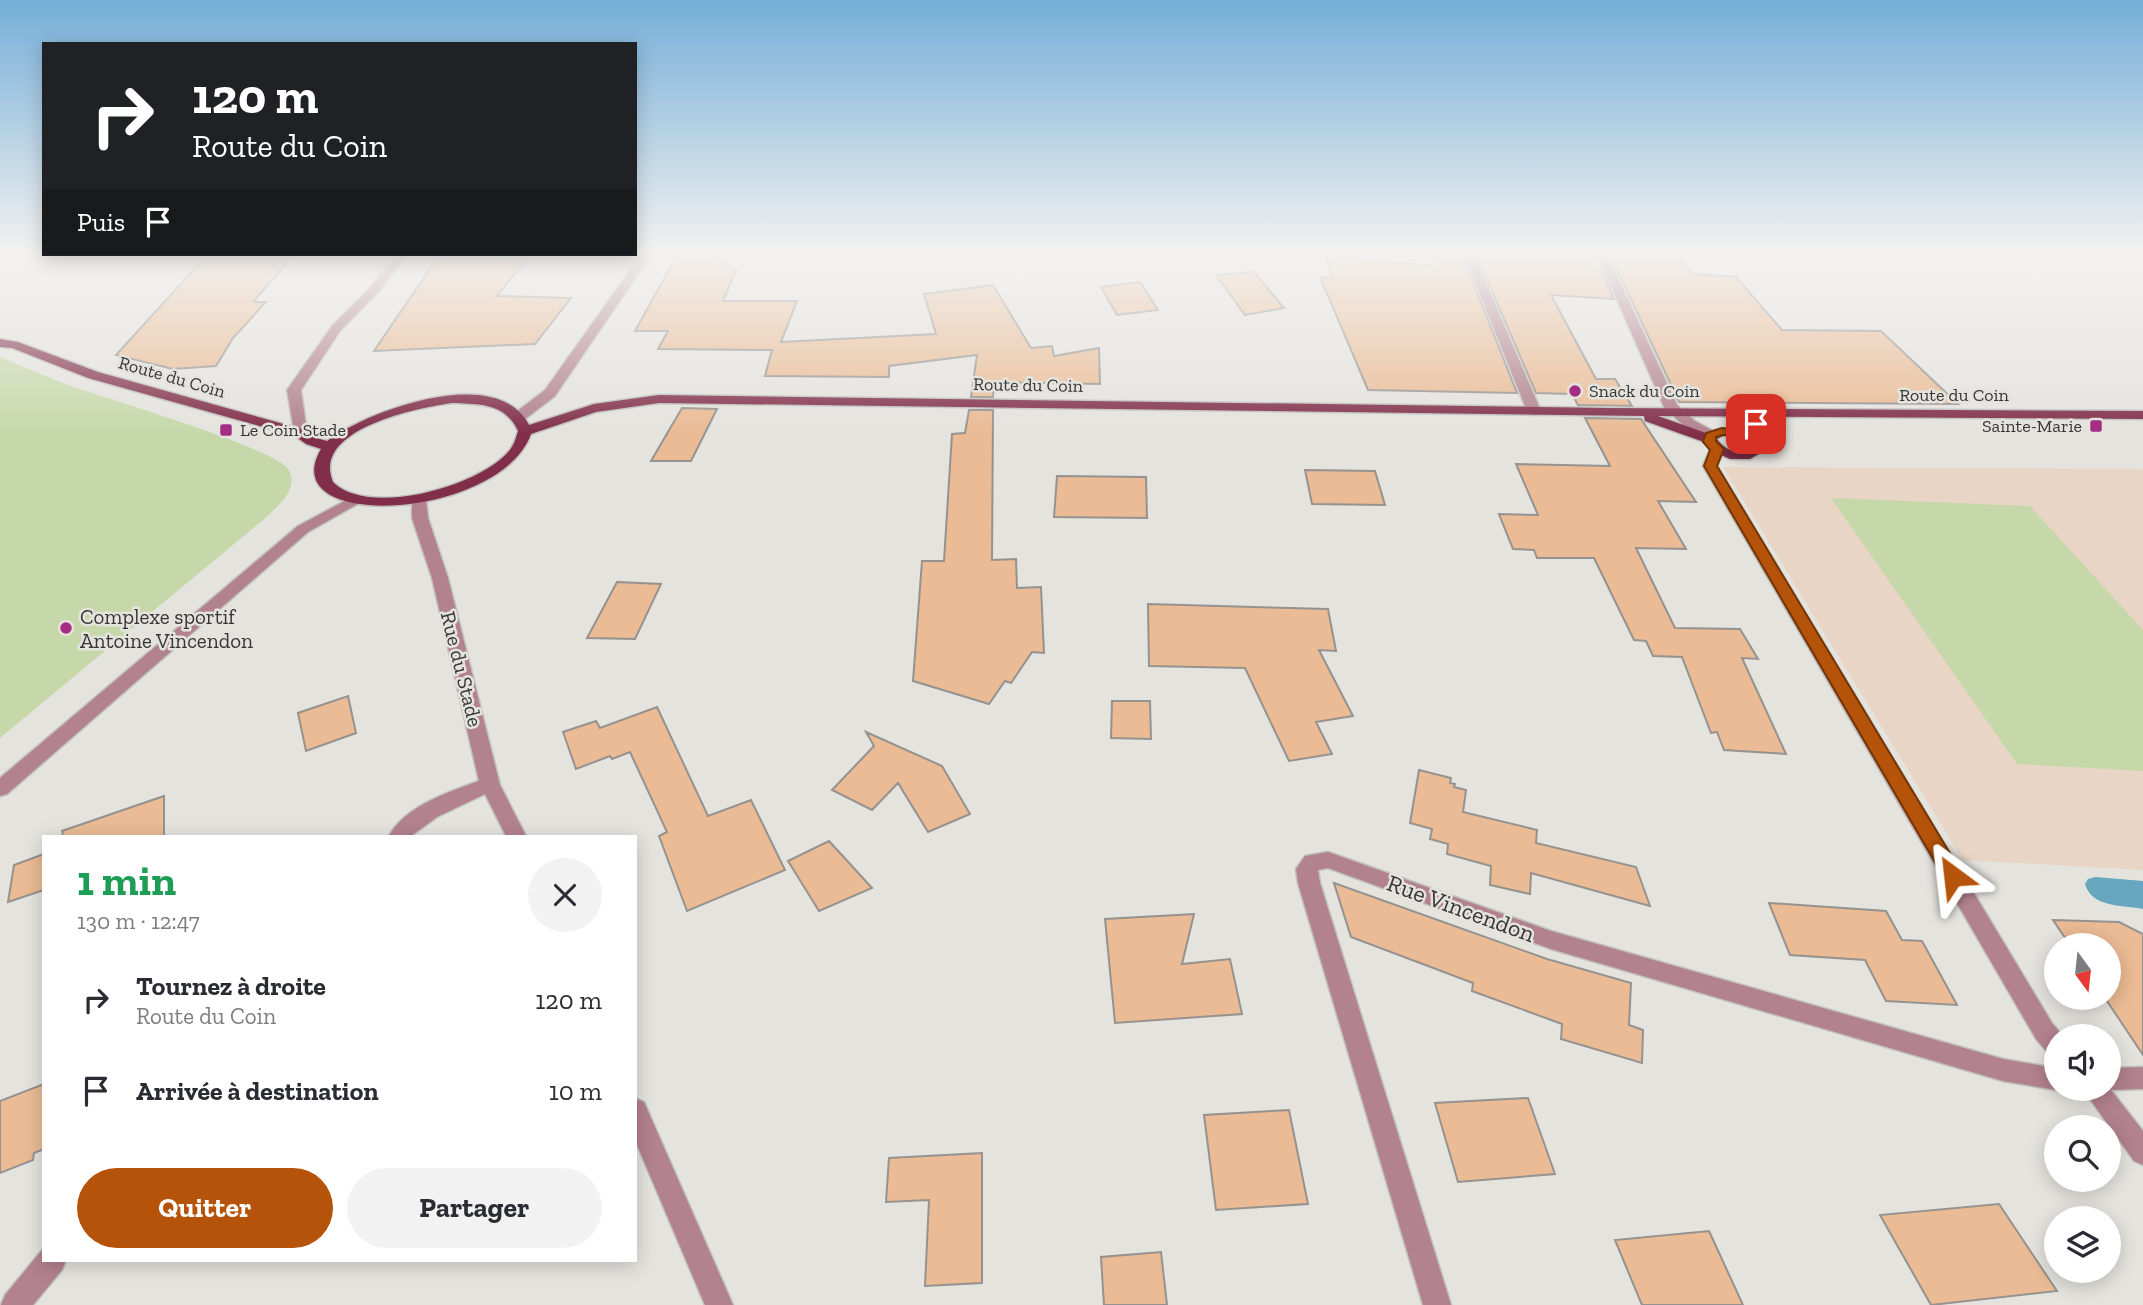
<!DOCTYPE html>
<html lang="fr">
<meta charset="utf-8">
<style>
body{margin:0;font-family:"Zilla Slab",serif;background:#f2f2f3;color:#2b2b33;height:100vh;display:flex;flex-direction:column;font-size:26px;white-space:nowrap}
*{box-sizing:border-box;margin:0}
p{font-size:23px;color:#7c7c81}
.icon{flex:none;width:38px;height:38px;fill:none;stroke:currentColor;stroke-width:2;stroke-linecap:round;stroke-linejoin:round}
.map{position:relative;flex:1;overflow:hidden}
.side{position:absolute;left:42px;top:835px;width:595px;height:427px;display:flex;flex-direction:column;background:#fff;border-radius:0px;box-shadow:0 4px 18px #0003}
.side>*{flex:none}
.banner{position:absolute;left:42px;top:42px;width:595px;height:214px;border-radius:0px;box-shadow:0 4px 18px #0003;background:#202124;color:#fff;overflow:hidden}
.needle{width:46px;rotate:165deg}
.controls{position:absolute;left:2044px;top:933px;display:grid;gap:14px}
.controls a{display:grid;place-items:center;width:77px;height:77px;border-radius:50%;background:#fff;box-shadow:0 4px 18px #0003;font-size:35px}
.pin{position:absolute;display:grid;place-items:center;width:60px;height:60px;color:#fff;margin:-30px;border-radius:14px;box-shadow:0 4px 10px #0006}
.me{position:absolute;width:77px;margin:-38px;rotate:330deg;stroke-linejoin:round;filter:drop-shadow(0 0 5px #0008)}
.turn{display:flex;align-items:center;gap:24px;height:147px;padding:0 35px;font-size:32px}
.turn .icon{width:91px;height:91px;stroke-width:2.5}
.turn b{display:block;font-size:49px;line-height:60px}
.then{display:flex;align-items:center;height:66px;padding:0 35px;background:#0003;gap:14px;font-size:26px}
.round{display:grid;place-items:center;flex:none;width:74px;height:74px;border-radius:37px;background:#f2f2f3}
.headline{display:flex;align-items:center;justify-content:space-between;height:119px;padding:0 35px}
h1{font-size:42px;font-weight:700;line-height:52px;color:#1e9e55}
.primary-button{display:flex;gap:14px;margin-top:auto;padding:14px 35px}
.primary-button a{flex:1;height:80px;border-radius:42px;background:#b45309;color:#fff;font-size:28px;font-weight:700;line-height:80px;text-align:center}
.primary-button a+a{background:#f2f2f3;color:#2b2b33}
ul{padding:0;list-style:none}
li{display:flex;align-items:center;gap:21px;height:91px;padding:0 35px}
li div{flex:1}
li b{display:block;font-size:26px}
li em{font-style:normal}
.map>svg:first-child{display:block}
.education{fill:#e8d5c5}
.green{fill:#c6d8a9}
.water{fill:#66a6bf}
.building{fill:#eabb94;stroke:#96928f;stroke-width:2}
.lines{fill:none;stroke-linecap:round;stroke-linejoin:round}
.minor-casing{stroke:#c1c1bc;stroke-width:3}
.major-casing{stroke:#c1c1bc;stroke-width:3}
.minor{fill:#b2828e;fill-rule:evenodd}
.major{fill:#802e4a;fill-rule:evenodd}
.route{fill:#b45309;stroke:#753606;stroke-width:2}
.poi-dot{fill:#a62d84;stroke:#e4e3de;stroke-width:2.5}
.labels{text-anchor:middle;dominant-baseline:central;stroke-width:5;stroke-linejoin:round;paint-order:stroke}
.far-street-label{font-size:18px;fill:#373735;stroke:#e4e3de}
.far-poi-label{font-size:18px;fill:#373735;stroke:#e4e3de;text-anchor:start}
.poi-label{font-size:21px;fill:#373735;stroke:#e4e3de;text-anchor:start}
.street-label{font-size:21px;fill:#373735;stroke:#e4e3de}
.near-street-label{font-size:24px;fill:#373735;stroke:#e4e3de}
</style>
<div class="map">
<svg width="2143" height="1305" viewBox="0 0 2143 1305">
<rect width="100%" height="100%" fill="#e4e3de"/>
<path class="education" d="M1723 467 2143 469V870L1963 860Z"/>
<path class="green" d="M0 357C20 365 40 374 60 382 93 395 278 448 289 470 299 490 277 507 264 519L0 738Z
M1831 498 2030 506 2143 630V771L2017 764Z"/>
<path class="water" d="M2095 877 2143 881V909C2123 905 2092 908 2085 884L2088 879Z"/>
<path class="building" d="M683 252H705L736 270 723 301H797L781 342 936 334 924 294 993 285 1031 348 1052 346 1054 356 1099 348 1100 384 994 382 993 397H971L977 355 889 366V377L765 376 772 350 658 349 668 331H635L675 259H679Z
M1431 252H1461L1517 393 1368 390 1320 277 1332 278 1326 256 1358 257 1360 261 1433 265Z
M1475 252H1593L1614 299 1551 295 1596 379H1615L1632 406 1578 405 1572 394 1536 393Z
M1609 252H1675L1693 274 1736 277 1782 330 1881 331 1958 404 1679 402Z
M208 254H295L253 302H266L233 338 216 366 173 369 116 355Z
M529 256 497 296 571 298 535 344 374 351 436 260Z
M1254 272 1284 308 1245 315 1216 275Z
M1140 282 1158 310 1117 315 1101 287Z
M682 408 717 409 691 461H651Z
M969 410H993L992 560 1016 559 1017 588 1041 587 1044 653 1032 652 1011 683 1005 681 989 704 913 681 922 561H944L952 434 965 433Z
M1585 418 1641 419 1696 502 1658 501 1686 549 1636 548 1675 628 1740 629 1758 659 1742 658 1786 754 1724 750 1717 732 1711 733 1682 657 1653 656 1646 641 1634 640 1594 558H1537L1534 550 1513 549 1499 514 1538 515 1516 464 1610 466Z
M1305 470 1375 471 1385 505 1312 504Z
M1057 476 1146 477 1147 518 1054 517Z
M617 582 661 584 635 639 587 638Z
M1148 604 1328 609 1336 651 1319 650 1353 716 1316 722 1332 754 1289 761 1245 668 1149 666Z
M348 696 356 733 306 751 298 713Z
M1112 701H1150L1151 739 1111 738Z
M657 707 708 816 751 800 785 870 687 911 659 836 667 832 630 752 612 759 610 756 576 769 563 732 596 721 600 728Z
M866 732 942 766 970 814 928 832 898 783 872 810 832 790 874 746Z
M1419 770 1451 778 1450 783 1455 784 1454 787 1466 790 1463 812 1537 830 1536 843 1636 867 1650 906 1531 873 1530 894 1490 885 1491 866 1447 854 1448 844 1430 839 1432 829 1410 823Z
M164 796V836H63L62 831Z
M829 841 872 888 819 911 788 861Z
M44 854V890L8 902 14 865Z
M1334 883 1547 959 1631 983 1629 1025 1643 1030 1642 1063 1561 1039 1562 1024 1472 991 1473 983 1351 937Z
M1769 903 1886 911 1902 940 1922 941 1957 1005 1886 1001 1865 960 1790 955Z
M1194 914 1182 964 1230 959 1242 1014 1115 1023 1105 919Z
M2053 920 2119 922 2143 934V1055L2105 998H2109V945H2070Z
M44 1084V1149L34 1153 33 1160 0 1173V1101Z
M1528 1098 1555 1174 1458 1182 1435 1103Z
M1289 1110 1308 1204 1216 1210 1204 1115Z
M982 1153V1283L925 1286 929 1200 886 1202 889 1158Z
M1999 1204 2057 1291 1931 1305 1880 1215Z
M1709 1231 1743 1305H1642L1615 1240Z
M1161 1252 1167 1305H1104L1101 1257Z"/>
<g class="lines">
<g class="minor-casing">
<path id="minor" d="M643 252H653L555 396 525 419H515V413L545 390Z
M1463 252 1473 253 1541 411 1539 414 1534 415 1527 411Z
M1596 252H1606L1677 405 1695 421 1715 432V438H1705L1685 427 1664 407Z
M397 254H408L378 292 340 331 301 390 307 433 305 436H295L287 390 332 326 370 288Z
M1717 445 1724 449 1717 466 2052 1023 2063 1036H2056V1056L2048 1053 2036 1039 1703 466 1710 449Z
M419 494 426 498 428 518 448 578 500 785 526 836H506L485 794 437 817 411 836H389C405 806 449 792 479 781L432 578 412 518V498Z
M356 495 363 499 361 502 308 532 7 794 0 796V778L298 526Z
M1328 852 1551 931 2003 1059 2056 1068V1088H2061L2056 1090 2003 1081 1551 949 1328 868 1318 870 1320 883 1451 1305H1423L1298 883 1296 869 1305 856Z
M2143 1067V1089L2111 1090 2143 1131V1165L2134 1161 2082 1088H2109V1068Z
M635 1098 644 1102 733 1305H705L635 1140Z
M42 1250 44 1260H66L62 1270 33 1305H1L5 1295Z"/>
</g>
<g class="major-casing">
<path id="major" d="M0 339 18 342 98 372 305 430 316 438 327 441C367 411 497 362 529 425L594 404 659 395 1609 408 2143 411V419L1658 416 1706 433C1727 424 1755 426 1765 450L1750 459H1730L1712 451 1704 442 1645 421 1644 416 659 403 596 412 531 434C500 520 272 533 321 449L306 444 295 436 88 378 12 348 0 347ZM452 403C480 404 505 403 518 431 516 438 514 445 509 451 480 486 369 518 333 482 311 429 417 408 452 403ZM1724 435 1739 438 1750 449C1738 455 1724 450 1717 439Z"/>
</g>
<use href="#minor" class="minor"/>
<use href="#major" class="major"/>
</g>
<linearGradient id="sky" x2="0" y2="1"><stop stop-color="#74aed8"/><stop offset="0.58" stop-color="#f3f2f0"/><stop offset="1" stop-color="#f3f2f0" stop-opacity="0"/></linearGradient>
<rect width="2143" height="435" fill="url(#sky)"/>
<path class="route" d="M1756 420 1763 424 1749 438 1723 435 1716 437V441L1724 449 1717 466 1960 870 1963 876 1960 881 1953 883 1946 881 1704 466 1710 450 1703 442 1706 433 1722 428 1742 431Z"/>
<g class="poi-dot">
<circle cx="1575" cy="391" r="7"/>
<rect x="2089" y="419" width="14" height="14" rx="3.5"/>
<rect x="219" y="423" width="14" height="14" rx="3.5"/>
<circle cx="66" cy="628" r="7"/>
</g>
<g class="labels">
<g class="far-street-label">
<text transform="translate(172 377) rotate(16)">Route du Coin</text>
<text transform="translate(1028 385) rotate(1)">Route du Coin</text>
<text x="1954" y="395">Route du Coin</text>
</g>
<g class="far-poi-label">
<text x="1589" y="391">Snack du Coin</text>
<text x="2082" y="426" text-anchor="end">Sainte-Marie</text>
<text x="240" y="430">Le Coin Stade</text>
</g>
<g class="poi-label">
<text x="80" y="616">Complexe sportif<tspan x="80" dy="24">Antoine Vincendon</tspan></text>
</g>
<g class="street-label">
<text transform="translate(462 669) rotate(76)">Rue du Stade</text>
</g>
<g class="near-street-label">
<text transform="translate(1461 908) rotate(20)">Rue Vincendon</text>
</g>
</g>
</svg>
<div class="controls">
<a><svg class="needle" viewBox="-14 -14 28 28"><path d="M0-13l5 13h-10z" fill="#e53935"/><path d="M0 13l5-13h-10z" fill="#7c7c81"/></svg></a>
<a><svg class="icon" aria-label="sound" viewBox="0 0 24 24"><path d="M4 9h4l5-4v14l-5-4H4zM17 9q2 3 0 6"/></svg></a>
<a><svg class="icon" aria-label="search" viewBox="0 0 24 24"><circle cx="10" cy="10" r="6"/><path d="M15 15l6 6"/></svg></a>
<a><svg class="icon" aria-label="layers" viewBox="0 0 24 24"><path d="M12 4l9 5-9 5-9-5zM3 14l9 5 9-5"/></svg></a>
</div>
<div class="pin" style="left:1756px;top:424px;background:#d93025"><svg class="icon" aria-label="arrive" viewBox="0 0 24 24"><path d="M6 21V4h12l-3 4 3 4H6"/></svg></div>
<svg class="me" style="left:1953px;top:876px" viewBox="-20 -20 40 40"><path d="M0-17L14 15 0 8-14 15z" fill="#b45309" stroke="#fff" stroke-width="4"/></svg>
<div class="banner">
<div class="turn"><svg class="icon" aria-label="right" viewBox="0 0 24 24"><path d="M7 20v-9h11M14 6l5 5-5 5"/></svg><div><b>120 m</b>Route du Coin</div></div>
<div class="then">Puis<svg class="icon" aria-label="arrive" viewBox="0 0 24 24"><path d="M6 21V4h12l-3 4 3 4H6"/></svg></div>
</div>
<section class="side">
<div class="headline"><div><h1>1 min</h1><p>130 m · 12:47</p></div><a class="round"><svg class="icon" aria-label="close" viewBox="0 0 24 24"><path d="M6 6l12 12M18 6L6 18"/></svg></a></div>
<ul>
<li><svg class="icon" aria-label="right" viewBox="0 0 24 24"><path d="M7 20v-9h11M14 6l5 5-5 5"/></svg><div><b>Tournez à droite</b><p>Route du Coin</p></div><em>120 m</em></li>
<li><svg class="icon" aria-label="arrive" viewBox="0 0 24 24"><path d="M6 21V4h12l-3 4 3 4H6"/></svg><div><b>Arrivée à destination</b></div><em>10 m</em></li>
</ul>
<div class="primary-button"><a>Quitter</a><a>Partager</a></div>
</section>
</div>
